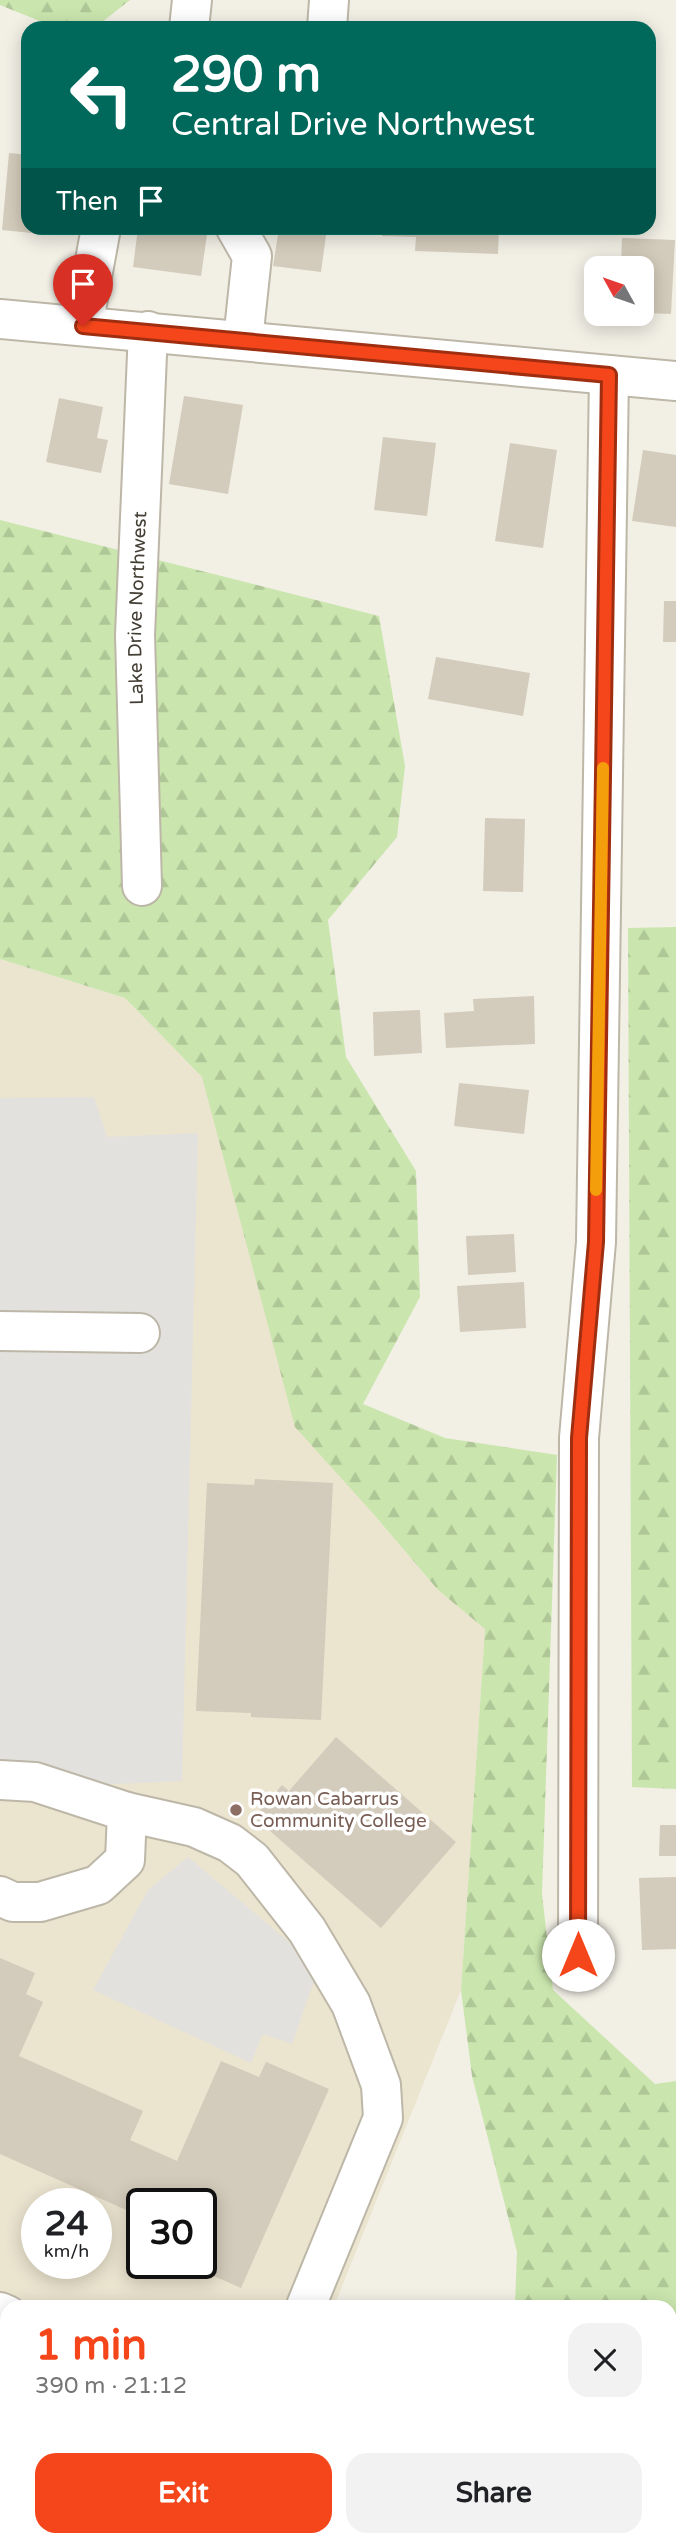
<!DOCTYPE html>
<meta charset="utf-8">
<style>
body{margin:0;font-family:"Varela Round",sans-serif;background:#f2f2f2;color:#202124;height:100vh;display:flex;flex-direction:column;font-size:26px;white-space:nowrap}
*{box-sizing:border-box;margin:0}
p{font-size:23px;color:#757577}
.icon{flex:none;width:38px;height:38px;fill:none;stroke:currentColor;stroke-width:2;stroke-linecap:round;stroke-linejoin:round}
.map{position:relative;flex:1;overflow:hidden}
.panel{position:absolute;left:0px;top:2300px;width:677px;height:247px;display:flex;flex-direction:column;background:#fff;border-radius:21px 21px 0 0;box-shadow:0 4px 18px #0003}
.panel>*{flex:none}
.banner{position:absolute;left:21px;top:21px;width:635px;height:214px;border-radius:21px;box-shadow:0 4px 18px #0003;background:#00695c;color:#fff;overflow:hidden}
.needle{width:46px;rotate:310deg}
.controls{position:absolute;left:584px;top:256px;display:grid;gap:14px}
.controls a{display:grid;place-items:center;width:70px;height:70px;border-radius:14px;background:#fff;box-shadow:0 4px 18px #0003;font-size:35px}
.speed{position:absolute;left:21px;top:2188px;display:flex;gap:14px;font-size:35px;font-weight:700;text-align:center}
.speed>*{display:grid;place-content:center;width:91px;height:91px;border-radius:50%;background:#fff;box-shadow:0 4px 18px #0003;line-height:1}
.speed small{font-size:18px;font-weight:400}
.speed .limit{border:4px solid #111;border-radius:10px;background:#fff;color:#111}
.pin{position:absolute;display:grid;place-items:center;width:60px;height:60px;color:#fff;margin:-72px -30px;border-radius:50% 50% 50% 0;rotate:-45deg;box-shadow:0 0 7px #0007}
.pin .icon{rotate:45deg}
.me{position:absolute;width:77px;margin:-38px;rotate:0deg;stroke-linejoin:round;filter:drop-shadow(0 0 5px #0008)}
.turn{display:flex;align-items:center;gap:24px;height:147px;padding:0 35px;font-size:32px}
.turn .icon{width:91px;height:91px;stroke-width:2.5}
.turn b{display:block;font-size:49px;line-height:60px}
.then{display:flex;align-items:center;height:66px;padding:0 35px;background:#0003;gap:14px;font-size:26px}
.round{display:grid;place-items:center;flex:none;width:74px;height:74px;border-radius:21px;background:#f2f2f2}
.head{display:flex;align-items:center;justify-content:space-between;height:119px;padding:0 35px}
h1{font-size:42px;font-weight:700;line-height:52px;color:#f4461a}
.button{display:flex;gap:14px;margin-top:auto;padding:14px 35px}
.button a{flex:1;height:80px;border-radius:21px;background:#f4461a;color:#fff;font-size:28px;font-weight:700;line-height:80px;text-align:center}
.button a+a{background:#f2f2f2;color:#202124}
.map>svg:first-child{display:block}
.industrial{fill:#e4e0da}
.education{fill:#ebe4cf;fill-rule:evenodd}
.forest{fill:url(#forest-firs)}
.parking{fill:#e3e1dd}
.building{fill:#d3cbbb}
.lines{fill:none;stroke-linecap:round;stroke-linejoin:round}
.minor-casing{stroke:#bdb7a8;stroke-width:42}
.minor{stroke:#fff;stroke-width:38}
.route-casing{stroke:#9f2e11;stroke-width:18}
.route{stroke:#f4461a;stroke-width:12}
.slow{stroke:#f59e0b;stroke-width:12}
.education-dot{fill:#8d6e63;stroke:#fff;stroke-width:2.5}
.labels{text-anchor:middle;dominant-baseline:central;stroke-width:7;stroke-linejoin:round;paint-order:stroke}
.street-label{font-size:19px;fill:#443f35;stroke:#fff}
.education-label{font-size:19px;fill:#785e54;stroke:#fff;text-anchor:start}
</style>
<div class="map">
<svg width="676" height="2545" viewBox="0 0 676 2545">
<defs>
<pattern id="forest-firs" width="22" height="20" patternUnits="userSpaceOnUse" patternTransform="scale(1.75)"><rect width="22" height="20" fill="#cae6ae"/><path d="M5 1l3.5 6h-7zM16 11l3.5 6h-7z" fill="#afc696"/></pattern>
</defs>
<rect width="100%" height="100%" fill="#f2efe5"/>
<path class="industrial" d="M676 2504V2545H602L605 2539H670V2505Z"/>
<path class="education" d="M0 959 125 998 202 1077 370 1510 438 1590 485 1629 461 1990 334 2306H7V2539H240L237 2545H0ZM37 2203H96V2263H37ZM142 2203H201V2263H142Z"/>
<path class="forest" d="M0 0H130L102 22 97 28H57L0 5Z
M0 520 379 616 405 766 397 837 328 920 346 1057 416 1171 420 1297 363 1404 445 1438 557 1455 542 1894 553 1990 655 2084 676 2081V2495L670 2496V2306H515L517 2252 472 2076 461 1990 485 1629 438 1590 370 1510 295 1427 202 1077 125 998 0 959Z
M676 927V1789L632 1787 628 928Z
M276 2539H579L575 2545H284Z"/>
<path class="parking" d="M94 1097 107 1137 198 1133 182 1781 0 1789V1098Z
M188 1857 319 1967 292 2044 263 2034 251 2063 93 1990 148 1890Z"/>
<path class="building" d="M9 153 28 155V228H52L51 235 2 230Z
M138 228H208L201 276 133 267Z
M279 228H327L321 272 273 266Z
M382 228H499L498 254 415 251 416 237 382 236Z
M622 238 675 240 671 314 642 313V268H621Z
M184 396 243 405 228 494 169 484Z
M59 398 103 407 97 438 108 440 101 473 46 462Z
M383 437 436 443 427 516 374 510Z
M510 443 557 450 543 548 495 541Z
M643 450 676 455V527L632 521Z
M664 601H676V642H663Z
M436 657 530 673 523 716 428 699Z
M485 818 525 819 523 892 483 891Z
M534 996 535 1044 446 1048 444 1013 474 1011 473 999Z
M420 1010 422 1053 374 1056 373 1012Z
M459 1083 529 1090 524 1134 454 1126Z
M514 1234 516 1272 468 1275 466 1236Z
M524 1282 526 1328 460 1332 457 1286Z
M255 1479 333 1483 321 1720 251 1717V1713L196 1711 207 1483 254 1485Z
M336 1737 456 1842 381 1928 254 1817 282 1785 289 1791Z
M660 1825H676V1856H659Z
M676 1877V1949L642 1950 639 1878Z
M0 1958 35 1973 26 1994 43 2002 19 2056 143 2111 130 2140 177 2161 221 2061 259 2077 266 2062 329 2089 241 2288 184 2263H201V2203H142V2217L0 2154Z"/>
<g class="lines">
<g class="minor-casing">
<g id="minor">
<path d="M189 28 192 0"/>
<path d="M327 28 329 0"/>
<path d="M236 228 252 256 243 340"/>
<path d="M0 319 676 381"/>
<path d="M83 326 101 228"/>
<path id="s1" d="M142 886 135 635 148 331"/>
<path d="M0 1331 140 1333"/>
<path d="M0 1780 35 1782 127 1812 194 1827 230 1843 252 1860 307 1930 351 2004 381 2085 383 2118 306 2306"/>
<path d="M0 1896 13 1902H40L98 1885 125 1860 127 1812"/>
<path d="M578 1955 579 1438 596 1242 609 375"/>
<path d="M0 2312 7 2315"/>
<path d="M209 2545 212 2539"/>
</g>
</g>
<use href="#minor" class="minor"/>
</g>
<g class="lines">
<g class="route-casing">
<path id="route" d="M83 326 609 375 596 1242 579 1438 578 1955"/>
</g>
<use href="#route" class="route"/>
<path class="slow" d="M596 1190 603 768"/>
</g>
<circle class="education-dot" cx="236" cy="1810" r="7"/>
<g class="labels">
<g class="street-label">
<text stroke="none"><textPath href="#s1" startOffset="278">Lake Drive Northwest</textPath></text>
</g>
<g class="education-label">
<text x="250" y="1799">Rowan Cabarrus<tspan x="250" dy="22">Community College</tspan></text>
</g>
</g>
</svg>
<div class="controls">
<a><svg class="needle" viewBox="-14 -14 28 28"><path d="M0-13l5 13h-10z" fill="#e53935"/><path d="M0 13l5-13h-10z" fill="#757577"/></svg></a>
</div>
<div class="speed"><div>24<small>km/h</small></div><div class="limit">30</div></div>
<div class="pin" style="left:83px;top:326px;background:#d93025"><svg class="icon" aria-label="arrive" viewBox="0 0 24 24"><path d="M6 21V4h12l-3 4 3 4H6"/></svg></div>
<svg class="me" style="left:578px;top:1955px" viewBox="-20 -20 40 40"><circle r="19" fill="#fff"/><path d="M0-13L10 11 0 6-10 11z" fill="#f4461a"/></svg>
<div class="banner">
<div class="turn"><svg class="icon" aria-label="left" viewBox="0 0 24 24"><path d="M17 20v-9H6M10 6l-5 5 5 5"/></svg><div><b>290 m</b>Central Drive Northwest</div></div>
<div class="then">Then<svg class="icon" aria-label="arrive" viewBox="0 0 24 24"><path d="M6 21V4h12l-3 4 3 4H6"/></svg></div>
</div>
<section class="panel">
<div class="head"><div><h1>1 min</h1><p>390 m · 21:12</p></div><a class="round"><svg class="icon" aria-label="close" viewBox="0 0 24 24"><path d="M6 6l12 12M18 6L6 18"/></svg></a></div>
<div class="button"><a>Exit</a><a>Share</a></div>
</section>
</div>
